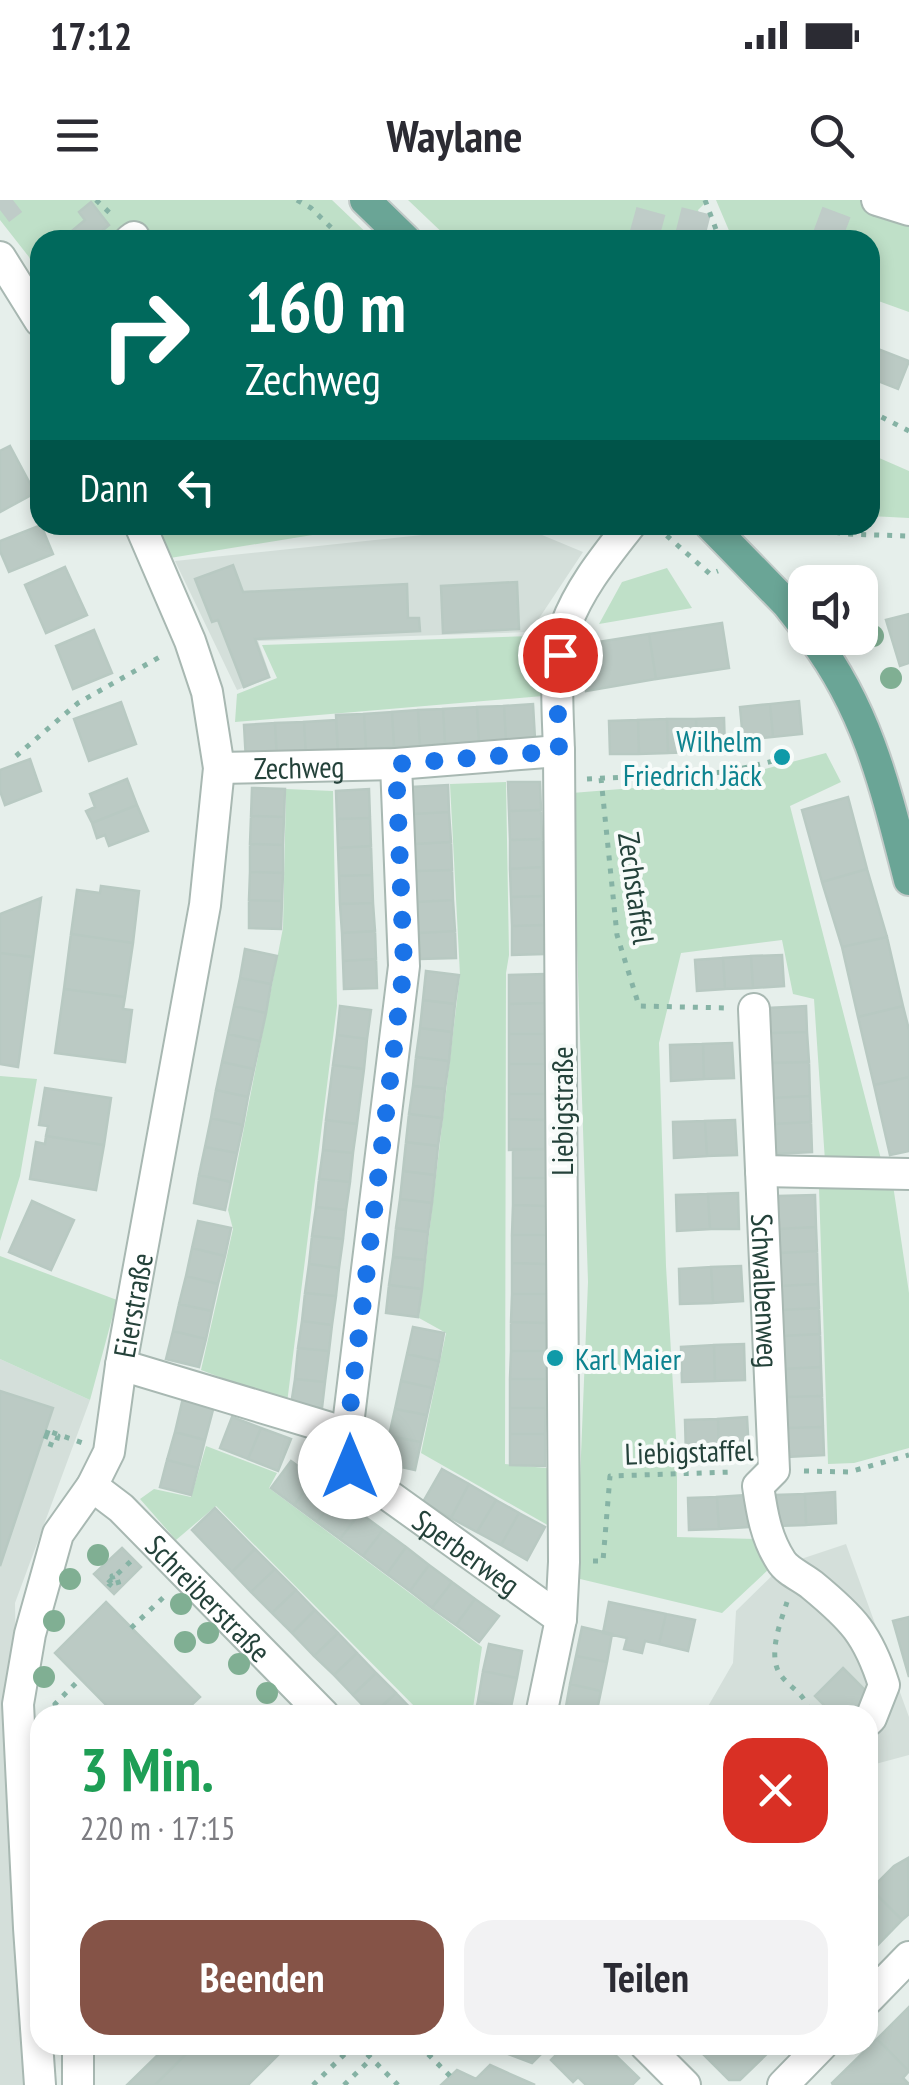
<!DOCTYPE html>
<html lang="de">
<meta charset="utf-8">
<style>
body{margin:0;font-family:"PT Sans Narrow",sans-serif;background:#f2f2f3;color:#2b2b33;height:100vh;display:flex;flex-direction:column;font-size:38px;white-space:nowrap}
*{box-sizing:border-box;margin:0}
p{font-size:32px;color:#7c7c81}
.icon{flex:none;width:55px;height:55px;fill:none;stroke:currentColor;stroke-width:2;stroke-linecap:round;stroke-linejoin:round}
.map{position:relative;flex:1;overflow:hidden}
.sheet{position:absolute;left:30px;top:1505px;width:848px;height:350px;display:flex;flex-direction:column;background:#fff;border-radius:30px;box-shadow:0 5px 15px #0003}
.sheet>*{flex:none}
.guide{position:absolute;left:30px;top:30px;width:850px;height:305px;border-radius:30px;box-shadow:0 5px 15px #0003;background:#00695c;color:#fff;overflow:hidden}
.fabs{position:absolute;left:788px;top:365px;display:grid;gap:20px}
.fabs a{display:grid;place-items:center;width:90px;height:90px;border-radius:20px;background:#fff;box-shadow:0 5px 15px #0003;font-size:50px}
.pin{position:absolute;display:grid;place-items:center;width:85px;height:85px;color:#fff;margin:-42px;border:5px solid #fff;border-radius:50%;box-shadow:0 2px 10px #0007}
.me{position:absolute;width:110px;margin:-55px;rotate:0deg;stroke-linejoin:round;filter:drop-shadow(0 0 8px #0008)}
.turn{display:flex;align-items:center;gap:35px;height:210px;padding:0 50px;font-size:45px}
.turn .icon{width:130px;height:130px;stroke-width:2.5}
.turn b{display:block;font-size:70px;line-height:85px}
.then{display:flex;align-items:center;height:95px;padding:0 50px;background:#0003;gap:20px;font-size:38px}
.round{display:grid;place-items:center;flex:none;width:105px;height:105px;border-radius:30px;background:#f2f2f3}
.head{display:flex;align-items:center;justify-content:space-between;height:170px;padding:0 50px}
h1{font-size:60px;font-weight:700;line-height:75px;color:#1e9e55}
.button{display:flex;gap:20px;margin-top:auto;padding:20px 50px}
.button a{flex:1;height:115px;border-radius:30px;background:#855347;color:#fff;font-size:40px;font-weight:700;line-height:115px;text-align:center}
.button a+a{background:#f2f2f3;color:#2b2b33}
.status{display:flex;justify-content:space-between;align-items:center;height:70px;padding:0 50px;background:#fff;direction:ltr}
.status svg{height:28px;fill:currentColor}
header{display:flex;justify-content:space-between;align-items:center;height:130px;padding:0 50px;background:#fff;font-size:45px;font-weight:700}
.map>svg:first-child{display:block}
.built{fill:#d4dfda}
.green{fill:#bfe0c8}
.building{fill:#bbcac4;stroke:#b8c9c2;stroke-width:2.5}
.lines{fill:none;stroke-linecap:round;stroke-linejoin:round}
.minor-tunnel{stroke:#bfccc8;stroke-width:30;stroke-dasharray:30 15;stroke-linecap:butt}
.major-tunnel{stroke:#bfccc8;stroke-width:30;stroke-dasharray:30 15;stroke-linecap:butt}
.minor-casing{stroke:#a8b8b2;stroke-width:34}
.major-casing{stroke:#c2cac8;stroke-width:34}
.path{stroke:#86b3a5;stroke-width:5;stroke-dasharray:5 8;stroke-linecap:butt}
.minor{stroke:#fff;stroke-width:30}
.major{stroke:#6aa596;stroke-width:30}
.tree{fill:#80af93}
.route{stroke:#1a73e8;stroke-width:18;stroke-dasharray:0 32.4}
.culture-dot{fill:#0f9aa8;stroke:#f7fbf9;stroke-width:4}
.labels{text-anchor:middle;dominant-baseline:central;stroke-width:8;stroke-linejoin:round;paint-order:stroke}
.culture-label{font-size:30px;fill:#0d838f;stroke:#f7fbf9;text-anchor:end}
.street-label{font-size:30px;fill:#24423a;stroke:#f7fbf9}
</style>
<div class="status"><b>17:12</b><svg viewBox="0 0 49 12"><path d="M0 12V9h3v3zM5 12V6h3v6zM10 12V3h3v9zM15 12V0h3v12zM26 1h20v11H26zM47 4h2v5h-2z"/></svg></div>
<header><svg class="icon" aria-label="menu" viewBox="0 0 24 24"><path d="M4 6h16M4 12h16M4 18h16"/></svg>Waylane<svg class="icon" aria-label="search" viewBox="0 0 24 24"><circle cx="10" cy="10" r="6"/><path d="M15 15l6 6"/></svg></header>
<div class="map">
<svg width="909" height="1885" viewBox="0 0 909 1885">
<rect width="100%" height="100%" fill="#e6efeb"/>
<path class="built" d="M518 325 583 352 530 432 258 441 271 478 237 490 175 361Z
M0 1159 90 1200 15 1403 23 1885H0Z
M846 1344 909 1517V1555L868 1566V1515H703L733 1463 736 1411 783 1365Z"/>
<path class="green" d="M0 0H332L374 40H40V79L29 57 0 20Z
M408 0H708L698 10 708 40H450Z
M716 0H909V112L870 98V40H733Z
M870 254 909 271V318L870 316Z
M156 325H374L170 358Z
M667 368 692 408 599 424 622 382Z
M533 436 543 496 235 522 237 494 277 478 262 445Z
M826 553 841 582 790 606 882 963 825 961 814 799 793 794 782 740 681 753 659 843 666 1066 677 1255V1337L756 1339 770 1368 722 1413 576 1378 588 1082 572 593 719 581Z
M506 582 509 755 506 773 505 1264 555 1269 551 1327 421 1253 446 1133 419 1118 460 775 450 584Z
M286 589 333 591 337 806 287 1203 201 1170 233 1029 228 1010 283 728Z
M0 876 37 879 20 976 0 1041Z
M893 985 909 1093V1248L854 1263 828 1264 819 988Z
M0 1056 117 1100 90 1200 0 1159Z
M206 1246 277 1273 269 1288 482 1447 472 1515H423L216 1306 176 1340 140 1299 154 1289 191 1297Z"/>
<path class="building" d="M91 2 109 25 91 40H79L72 31 85 20 79 12Z
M870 146 909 161 898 189 870 178Z
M10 246 35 293 0 312V251Z
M41 325 53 354 9 372 0 351V341Z
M233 365 243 392 407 384 408 418H419L420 431 255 439 269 477 244 487 218 420 212 422 195 379Z
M65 367 87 415 46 433 25 385Z
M517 382 519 429 443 433 441 386Z
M909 414V463L900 466 886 420Z
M722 423 729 468 656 479 649 434Z
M94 430 112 473 73 489 56 446Z
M649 434 656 479 586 491 579 445Z
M799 501 802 534 773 537 770 504Z
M121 502 136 544 89 561 74 519Z
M533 504 535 539 506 541 504 506Z
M770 504 773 537 743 540 740 507Z
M504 506 506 541 479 543 477 507Z
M477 507 479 543 445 544 443 509Z
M443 509 445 544 420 546 418 510Z
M418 510 420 546 394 547 392 512Z
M392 512 394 547 366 549 364 514Z
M364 514 366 549 338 551 336 515Z
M724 518 725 551 697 552 696 519Z
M667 519 668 553 639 554 638 520Z
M667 519H696L697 552 668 553Z
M336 520 338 555 306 557 304 522Z
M638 520 639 554H610L609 521Z
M304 522 306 557 277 559 275 523Z
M275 523 277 559 246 561 244 525Z
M30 559 41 591 5 605 0 591V570Z
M127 579 137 605 92 623 86 611 95 607 90 594Z
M508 582H540L541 610 509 611Z
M448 585 449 612 413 614 412 587Z
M252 588 285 589 284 617 251 616Z
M369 589 370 618 337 619 336 591Z
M848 597 867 669 822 682 802 610Z
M137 605 148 631 109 646 105 635 97 638 92 623Z
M541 610 542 639 510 640 509 611Z
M449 612 451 642 414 644 413 614Z
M251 616 284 617 283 645 250 644Z
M370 618 371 646 338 648 337 619Z
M542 639V667L510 669V640Z
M451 642 452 670 416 671 414 644Z
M250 644 283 645V673L250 672Z
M371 646 372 675 339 676 338 648Z
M542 667 543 696 511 697 510 669Z
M867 669 887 737 842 747 822 682Z
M452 670 453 700 417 702 416 671Z
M250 672 283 673 282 701 249 700Z
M372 675 373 703 340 704 339 676Z
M101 686 139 691 133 743 71 734 77 690 100 693Z
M543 696 544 725 512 726 511 697Z
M41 698 33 757 0 753V714Z
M249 700 282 701 281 729 249 728Z
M453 700 455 731 419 733 417 702Z
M373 703 375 731 342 733 340 704Z
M544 725V754L512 755V726Z
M375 731 376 759 343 761 342 733Z
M455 731 456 758 420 759 419 733Z
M71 734 133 743 125 797 64 789Z
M887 737 903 806 858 817 842 747Z
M245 749 277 756 271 784 240 778Z
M0 753 33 757 18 867 0 864Z
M782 755 784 786 753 788 751 756Z
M751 756 753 788 725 789 723 758Z
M723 758 725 789 697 791 695 760Z
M376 759 377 788 344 789 343 761Z
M426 771 459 775 455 804 423 800Z
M545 774V803L509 804V775Z
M240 778 271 784 266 813 234 806Z
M64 789 125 797 123 809 132 810 125 862 55 853Z
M423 800 455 804 452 832 420 828Z
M545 803V834H509V804Z
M234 806 266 813 260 841 228 834Z
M340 806 371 810 367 839 337 835Z
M806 806 807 832 769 833 768 808Z
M903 806 909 830V877L874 885 858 817Z
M420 828 452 832 449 861 416 857Z
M807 832 809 862 770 863 769 833Z
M228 834 260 841 254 869 222 862Z
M509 834H545V864H509Z
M337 835 367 839 364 869 333 865Z
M732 843 734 878 704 879 703 844Z
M703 844 704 879 671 881 670 845Z
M416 857 449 861 445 889 413 886Z
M222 862 254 869 248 897 216 890Z
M809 862 810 896 772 898 770 863Z
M509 864H545V894H509Z
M333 865 364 869 357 924 326 920Z
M909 877V951L890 955 874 885Z
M413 886 445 889 442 918 409 914Z
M45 888 111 898 104 945 46 936 48 926 39 925Z
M216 890 248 897 243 925 211 918Z
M509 894H545V920L509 919Z
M810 896 811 922 773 924 772 898Z
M409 914 442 918 438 946 406 942Z
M211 918 243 925 237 953 205 947Z
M509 919 545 920V949L509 950Z
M326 920 357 924 353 953 323 950Z
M735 920 737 955 707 956 705 921Z
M705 921 707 956 674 958 673 922Z
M811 922 812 952 774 954 773 924Z
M46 936 104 945 96 990 30 979 36 942 45 944Z
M406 942 438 946 435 975 403 971Z
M205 947 237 953 231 982 199 975Z
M513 949H548V978H513Z
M323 950 353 953 350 982 319 979Z
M403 971 435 975 432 1003 400 999Z
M199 975 231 982 225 1010 194 1003Z
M513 978H548V1006L513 1005Z
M319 979 350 982 346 1010 316 1007Z
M738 993 739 1029H710L708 994Z
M708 994 710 1029 677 1031 676 995Z
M815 995 816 1027 779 1029 778 996Z
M400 999 432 1003 428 1032 396 1028Z
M32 1001 74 1020 51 1070 9 1052Z
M513 1005 548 1006 547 1035H512Z
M316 1007 346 1010 343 1039 312 1036Z
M198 1021 231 1028 225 1056 192 1048Z
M816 1027 817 1051 780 1053 779 1029Z
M396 1028 428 1032 425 1060 393 1057Z
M512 1035H547V1064L512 1063Z
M312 1036 343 1039 339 1068 309 1064Z
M192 1048 225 1056 218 1084 186 1076Z
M817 1051 818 1084 781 1086 780 1053Z
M393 1057 425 1060 422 1089 389 1085Z
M512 1063 547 1064V1094H512Z
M309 1064 339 1068 336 1096 305 1093Z
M741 1066 743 1101 713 1103 711 1067Z
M711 1067 713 1103 680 1104 679 1069Z
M186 1076 218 1084 212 1111 179 1104Z
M818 1084 819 1108 782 1110 781 1086Z
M389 1085 422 1089 418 1117 386 1113Z
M305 1093 336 1096 332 1125 302 1121Z
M512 1094H547L546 1123 511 1122Z
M179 1104 212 1111 206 1139 173 1131Z
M819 1108 820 1134 783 1136 782 1110Z
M302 1121 332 1125 329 1151 298 1148Z
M511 1122 546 1123V1151H511Z
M413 1127 444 1133 439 1161 407 1154Z
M173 1131 206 1139 199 1167 166 1159Z
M820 1134 821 1167 784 1169 783 1136Z
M744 1144 745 1180 715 1181 714 1145Z
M714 1145 715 1181 682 1182 681 1147Z
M298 1148 329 1151 325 1182 295 1179Z
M511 1151H546V1179H510Z
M407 1154 439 1161 433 1188 401 1181Z
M821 1167 822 1196 785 1197 784 1169Z
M295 1179 325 1182 322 1208 291 1205Z
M510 1179H546V1208H510Z
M401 1181 433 1188 427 1215 395 1209Z
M0 1191 53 1208 0 1366Z
M822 1196 823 1227 786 1228 785 1197Z
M183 1198 214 1206 205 1240 175 1232Z
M510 1208H546L545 1234H510Z
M395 1209 427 1215 421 1242 389 1236Z
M232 1217 261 1228 248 1259 220 1248Z
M747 1217 749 1253 719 1254 718 1219Z
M718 1219 719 1254 686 1255 685 1220Z
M823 1227 824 1255 787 1257 786 1228Z
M261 1228 291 1239 278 1271 248 1259Z
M175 1232 205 1240 198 1268 167 1260Z
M510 1234H545V1266L510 1265Z
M389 1236 421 1242 415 1270 383 1263Z
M167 1260 198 1268 191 1295 160 1287Z
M291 1261 314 1278 294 1305 271 1288Z
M442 1269 469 1284 451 1318 423 1302Z
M314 1278 337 1296 317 1322 294 1305Z
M469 1284 496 1300 477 1332 451 1318Z
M835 1292 836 1323 806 1325 805 1294Z
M805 1294 806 1325 776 1326 775 1295Z
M746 1295 748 1327 719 1329 717 1297Z
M337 1296 360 1313 340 1339 317 1322Z
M717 1297 719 1329 689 1330 688 1298Z
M496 1300 519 1313 501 1345 477 1332Z
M215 1308 255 1349 232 1372 192 1330Z
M360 1313 383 1330 363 1356 340 1339Z
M519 1313 545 1327 527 1360 501 1345Z
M383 1330 406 1347 387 1374 363 1356Z
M406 1347 429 1365 410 1391 387 1374Z
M122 1348 141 1367 114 1394 94 1374Z
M255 1349 275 1369 251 1392 232 1372Z
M429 1365 452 1382 432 1408 410 1391Z
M275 1369 296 1390 272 1413 251 1392Z
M452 1382 475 1399 456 1425 432 1408Z
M296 1390 315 1410 292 1433 272 1413Z
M475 1399 499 1416 479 1442 456 1425Z
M106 1402 200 1497 181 1515H116L55 1453Z
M609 1402 666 1414 659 1444 645 1441 642 1453 624 1449 627 1438 603 1433Z
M315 1410 338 1433 314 1456 292 1433Z
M666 1414 695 1420 688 1451 659 1444Z
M909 1417V1477L893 1421Z
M582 1427 612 1434 607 1462 576 1456Z
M338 1433 357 1453 334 1475 314 1456Z
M489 1444 522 1451 517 1478 483 1471Z
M357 1453 376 1473 353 1495 334 1475Z
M576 1456 607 1462 601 1491 570 1484Z
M843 1468 869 1494 849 1515H822L828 1509 815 1496Z
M483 1471 517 1478 511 1507 478 1501Z
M376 1473 396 1493 372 1515 353 1495Z
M570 1484 601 1491 596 1515 565 1512Z
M396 1493 415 1513 413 1515H373Z
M478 1501 511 1507 509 1515H475Z
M908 1658 909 1714 902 1720 871 1689 894 1666Z
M868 1686 902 1720 868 1755Z
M909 1807V1871L877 1839Z
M877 1839 909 1871 903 1878 909 1884 833 1885 832 1883Z
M168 1845H195L155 1885H127Z
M195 1845H288L248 1885H155Z
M494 1845H550L532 1863 500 1851Z
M566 1845H605L639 1878 632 1885H586L578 1877 573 1882 551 1860Z
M694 1845H776L740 1880H729Z
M490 1865 535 1885H441L457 1870 476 1879Z"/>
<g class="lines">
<path class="minor-tunnel" d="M826 40 841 0"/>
<path class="major-tunnel" d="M0 10 13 0
M643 40 654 0
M689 40 699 0"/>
<g class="minor-casing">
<g id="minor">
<path d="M877 0 909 10"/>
<path d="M130 40 134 37"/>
<path d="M0 57 40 121"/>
<path id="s1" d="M219 568 396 564 559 551"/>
<path id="s2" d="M754 809 774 1270 758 1286C762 1313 766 1338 781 1361 787 1371 802 1377 812 1385 852 1418 868 1434 884 1485L871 1518 868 1521"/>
<path d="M761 971 909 974"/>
<path id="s3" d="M121 1165 347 1233 349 1267 561 1419"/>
<path d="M347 1233 404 766 396 564"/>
<path id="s4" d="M92 1286 121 1308 324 1515"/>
<path d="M541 1515 561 1419 564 1362 559 551C558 515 553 458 566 425 580 387 606 356 630 325"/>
<path d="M868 1799 909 1757"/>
<path d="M78 1845V1885"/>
<path d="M645 1845 685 1885"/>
<path id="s5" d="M40 1885 29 1728 18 1504 30 1434 58 1334 92 1286 109 1252 121 1165 205 705 219 568 207 492 190 441 140 325"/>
<path d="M783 1885 822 1845"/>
</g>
</g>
<g class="major-casing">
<path id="major" d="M365 0 406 40
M710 325 787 404 805 427
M813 438C869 513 886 591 909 680"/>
</g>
<path class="path" d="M96 0 112 15
M297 0 311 8 344 40
M705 0 720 40
M870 211 909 231
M797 325 845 334 909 336
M657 327 710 374 718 371
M16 556 78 503 165 454
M601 578 617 735 639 806 729 808
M587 579 726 572 782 559
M45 1232 58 1236 55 1246 44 1242 48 1231 83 1243
M804 1271 849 1272 909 1255
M593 1361H603L610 1276 733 1272
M108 1383 131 1361
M108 1383 113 1387 119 1385 116 1375 112 1376 114 1382
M787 1402C781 1421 770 1448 777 1468 784 1487 807 1491 810 1515
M131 1428 167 1394
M65 1515 55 1504 80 1479
M338 1845 346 1853
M358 1845 398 1885
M419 1845 450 1876
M313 1885 354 1845
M344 1885 371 1859"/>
<use href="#minor" class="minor"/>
<use href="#major" class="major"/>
</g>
<g class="tree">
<circle cx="873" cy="436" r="11"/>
<circle cx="891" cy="478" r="11"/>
<circle cx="98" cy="1355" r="11"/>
<circle cx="70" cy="1379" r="11"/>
<circle cx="181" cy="1404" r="11"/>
<circle cx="54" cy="1421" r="11"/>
<circle cx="208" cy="1433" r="11"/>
<circle cx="185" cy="1442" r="11"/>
<circle cx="239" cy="1464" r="11"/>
<circle cx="44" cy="1477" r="11"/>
<circle cx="267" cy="1493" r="11"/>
</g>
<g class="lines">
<path class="route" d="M350 1267 347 1233 404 766 396 564 559 551 557 484 560 455"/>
</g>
<g class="culture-dot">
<circle cx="782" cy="557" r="10"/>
<circle cx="555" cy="1158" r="10"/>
</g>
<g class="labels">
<g class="culture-label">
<text x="762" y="540">Wilhelm<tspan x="762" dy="34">Friedrich Jäck</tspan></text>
<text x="575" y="1158" text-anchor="start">Karl Maier</text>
</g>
<g class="street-label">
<text stroke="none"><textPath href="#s1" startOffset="80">Zechweg</textPath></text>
<text transform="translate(637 688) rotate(82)">Zechstaffel</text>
<text transform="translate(561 911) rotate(-90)">Liebigstraße</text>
<text stroke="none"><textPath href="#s2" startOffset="282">Schwalbenweg</textPath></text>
<text stroke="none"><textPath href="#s5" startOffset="802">Eierstraße</textPath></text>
<text transform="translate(689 1251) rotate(-2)">Liebigstaffel</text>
<text stroke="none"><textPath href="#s3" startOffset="415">Sperberweg</textPath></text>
<text stroke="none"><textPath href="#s4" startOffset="162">Schreiberstraße</textPath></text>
</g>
</g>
</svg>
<div class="fabs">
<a><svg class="icon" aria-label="sound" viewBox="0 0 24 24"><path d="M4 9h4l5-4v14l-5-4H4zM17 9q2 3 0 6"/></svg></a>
</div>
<div class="pin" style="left:560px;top:455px;background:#d93025"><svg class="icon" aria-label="arrive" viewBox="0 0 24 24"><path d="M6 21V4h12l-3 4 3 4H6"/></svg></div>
<svg class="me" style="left:350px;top:1267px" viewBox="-20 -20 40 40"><circle r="19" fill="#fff"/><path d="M0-13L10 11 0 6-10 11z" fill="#1a73e8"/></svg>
<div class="guide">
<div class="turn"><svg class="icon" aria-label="right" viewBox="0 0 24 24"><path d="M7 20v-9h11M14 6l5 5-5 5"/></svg><div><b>160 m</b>Zechweg</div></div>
<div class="then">Dann<svg class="icon" aria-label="left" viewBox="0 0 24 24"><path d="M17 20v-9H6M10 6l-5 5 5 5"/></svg></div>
</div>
<section class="sheet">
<div class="head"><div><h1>3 Min.</h1><p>220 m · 17:15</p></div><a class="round" style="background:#d93025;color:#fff"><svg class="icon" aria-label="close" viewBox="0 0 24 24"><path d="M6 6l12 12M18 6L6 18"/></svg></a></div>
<div class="button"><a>Beenden</a><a>Teilen</a></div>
</section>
</div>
